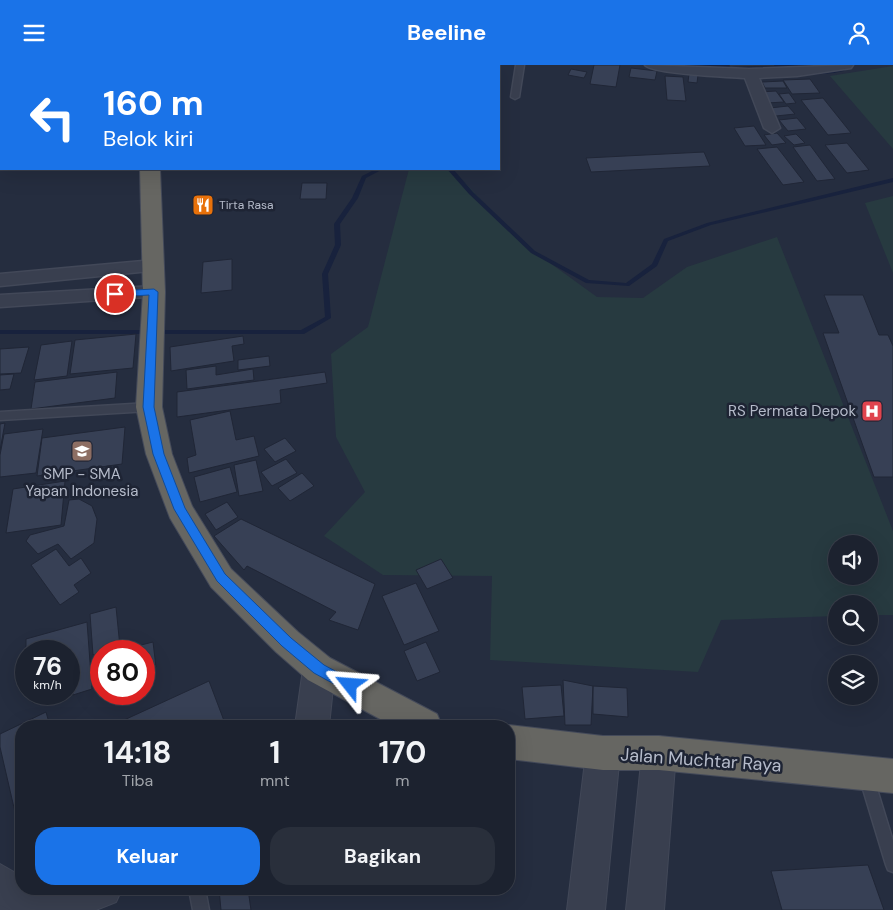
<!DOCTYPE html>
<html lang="id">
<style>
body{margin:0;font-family:"DM Sans",sans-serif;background:#292f3b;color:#f1f3f6;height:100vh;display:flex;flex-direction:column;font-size:19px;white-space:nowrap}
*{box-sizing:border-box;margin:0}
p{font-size:16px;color:#a0a4aa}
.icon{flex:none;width:28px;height:28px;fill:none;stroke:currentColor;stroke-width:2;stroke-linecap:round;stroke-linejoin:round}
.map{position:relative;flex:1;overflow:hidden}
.details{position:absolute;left:15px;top:655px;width:500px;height:175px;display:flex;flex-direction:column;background:#1c222f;border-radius:20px;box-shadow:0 5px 20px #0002,0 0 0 1px #3a3f4b}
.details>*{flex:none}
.top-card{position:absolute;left:0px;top:0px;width:500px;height:105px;box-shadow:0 5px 20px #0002,0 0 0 1px #3a3f4b;background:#1a73e8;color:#fff;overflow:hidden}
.tools{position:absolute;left:828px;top:470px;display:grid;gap:10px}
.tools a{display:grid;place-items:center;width:50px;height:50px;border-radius:50%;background:#1c222f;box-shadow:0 5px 20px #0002,0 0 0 1px #3a3f4b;font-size:25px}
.speed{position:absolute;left:15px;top:575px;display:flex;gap:10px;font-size:25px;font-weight:700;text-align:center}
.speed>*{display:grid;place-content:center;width:65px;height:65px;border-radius:50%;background:#1c222f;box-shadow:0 5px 20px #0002,0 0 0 1px #3a3f4b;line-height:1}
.speed small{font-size:12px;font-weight:400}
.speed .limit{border:8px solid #d22;background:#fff;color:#111}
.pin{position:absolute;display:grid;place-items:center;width:42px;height:42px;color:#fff;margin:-21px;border:2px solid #fff;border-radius:50%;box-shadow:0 1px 5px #0007}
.me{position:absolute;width:55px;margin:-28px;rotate:298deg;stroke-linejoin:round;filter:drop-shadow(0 0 4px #0008)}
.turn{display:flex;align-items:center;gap:18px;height:105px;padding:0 20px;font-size:22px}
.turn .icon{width:65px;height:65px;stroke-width:2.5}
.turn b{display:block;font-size:35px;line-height:42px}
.eta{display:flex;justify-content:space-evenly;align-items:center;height:85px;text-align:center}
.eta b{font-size:30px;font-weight:700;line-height:35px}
.action{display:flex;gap:10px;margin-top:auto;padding:10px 20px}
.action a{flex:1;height:58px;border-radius:20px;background:#1a73e8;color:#fff;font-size:20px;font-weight:700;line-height:58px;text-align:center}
.action a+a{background:#292f3b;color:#f1f3f6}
header{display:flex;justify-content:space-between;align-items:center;height:65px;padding:0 20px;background:#1a73e8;color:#fff;font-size:22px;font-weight:700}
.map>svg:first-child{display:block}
.green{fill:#273a40;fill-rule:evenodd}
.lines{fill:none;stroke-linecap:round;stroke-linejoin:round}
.stream{fill:#18223d;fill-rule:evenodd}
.river{fill:#18223d;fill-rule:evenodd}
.building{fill:#374055;stroke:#202636}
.service-casing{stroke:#424858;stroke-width:3}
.minor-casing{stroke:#424858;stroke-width:3}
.tertiary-casing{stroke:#424858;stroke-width:2}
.trunk-casing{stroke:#444a5a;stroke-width:2}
.service{fill:#393f4f;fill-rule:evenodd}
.minor{fill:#393f4f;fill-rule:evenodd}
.tertiary{fill:#393f4f;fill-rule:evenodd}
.trunk{fill:#666662;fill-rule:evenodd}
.route{fill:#1a73e8;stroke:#114b97}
.labels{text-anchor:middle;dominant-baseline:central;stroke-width:5;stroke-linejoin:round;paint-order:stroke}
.far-poi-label{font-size:12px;fill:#b5bbca;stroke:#1e2434;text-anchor:start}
.poi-label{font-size:15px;fill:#b5bbca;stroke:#1e2434;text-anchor:end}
.near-street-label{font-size:18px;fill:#b5bbca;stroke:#1e2434}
</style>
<header><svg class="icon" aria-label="menu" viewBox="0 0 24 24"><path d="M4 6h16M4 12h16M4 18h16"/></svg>Beeline<svg class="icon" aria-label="person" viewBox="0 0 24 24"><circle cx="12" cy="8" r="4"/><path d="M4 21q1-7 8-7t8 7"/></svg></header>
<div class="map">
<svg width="893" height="845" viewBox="0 0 893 845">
<rect width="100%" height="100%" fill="#252d3f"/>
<path class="green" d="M893 1V84L830 11Z
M409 104H452L521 177 597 232 643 233 687 202 777 172 893 466V550H869V539H836V551L721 555 698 607 490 595 492 511 383 510 324 471 365 427 336 372 331 289 368 262ZM836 479H869V511H836Z
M893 131V208L865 138Z"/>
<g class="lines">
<path class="stream" d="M376 104H383L366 113 358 133 340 159 341 180 328 209 331 253 304 269H0V265H301L325 252 322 209 335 180 334 159 352 133 362 111Z
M447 104H453L473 127 535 186 589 215 626 218 652 199 664 174 707 158 893 113V117L711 160 668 176 657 201 629 221 586 218 531 188 469 129Z"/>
<path class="river" d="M672 0H848L844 6 834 8 760 14 686 8 676 6Z"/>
</g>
<path class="building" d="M594 0H620L616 22 590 19Z
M729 0H774L775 1 730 2Z
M631 3 657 6 655 15 629 12Z
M571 4 587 7 584 13 568 10Z
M689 9 698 10 697 18 688 17Z
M665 11 683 12 686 36 667 35Z
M810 14 820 28 792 29 783 15Z
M783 16 787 23H765L762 17Z
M776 26 784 37 767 38 760 27Z
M789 28 796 38 786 39 779 29Z
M823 33 851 68 828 70 801 35Z
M788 41 795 49 776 51 770 43Z
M797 53 806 64 788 66 779 55Z
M754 61 766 80 745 81 734 63Z
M777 68 786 78 772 80 764 70Z
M796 69 805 78 794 80 784 71Z
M847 78 869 105 847 108 825 80Z
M810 80 835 114 817 116 793 82Z
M777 82 804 117 783 120 757 84Z
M704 87 710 101 591 107 586 93Z
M302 118H327L326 134H300Z
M232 194V225L201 228 203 197Z
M824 230H863L879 270H888L893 281V412H874L823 268H839Z
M136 269 133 303 70 309 75 275Z
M243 271 244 279 232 281 234 296 171 306 170 282Z
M72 276 67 311 34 315 41 280Z
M29 282 21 308 0 309V284Z
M269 291 270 301 238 305V295Z
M216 301V310L253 304 254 315 187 324 186 305Z
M117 307 115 333 31 344 35 317Z
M325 307 327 318 280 325 281 338 177 352V327Z
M14 309 10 324 0 325V310Z
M230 346 236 375 254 371 259 391 189 408 187 393 196 390 190 355Z
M5 358 0 385V359Z
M125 362 122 399 37 411 42 373Z
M43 364 36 408 0 412V390L4 369Z
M285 373 296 386 275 397 264 384Z
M286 394 297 408 272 421 261 407Z
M256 395 263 426 239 431 234 400Z
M230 402 237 427 200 437 194 412Z
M302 408 314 421 290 436 278 423Z
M65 416 61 460 6 468 13 424Z
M79 434 92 441 97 454 94 478 71 494 58 479 38 489 26 476 30 470 64 461 69 435Z
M227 437 238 452 216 465 205 449Z
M241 454 375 519 358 565 329 555 336 547 247 501 244 505 214 471Z
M56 484 69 501 81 493 91 508 74 520 79 527 60 540 31 500Z
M441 494 453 513 427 524 416 505Z
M416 518 439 566 404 580 382 531Z
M116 542 120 582 93 590 90 549Z
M87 557 92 624 73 630 69 586H26V594V574Z
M153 577 156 602 144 605V586H125V584Z
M426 577 440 607 417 616 404 586Z
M563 615 593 621 591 660H565Z
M209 616 226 661H111Z
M561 620 564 651 525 654 522 622Z
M593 621 627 623 628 652 593 649Z
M33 629H63V630L33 638Z
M46 647 50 661H21V773L0 682V669Z
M868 800 884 845H782L771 806Z
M219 824H248L251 845H221Z"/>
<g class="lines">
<g class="service-casing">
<path id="service" d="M516 0H524L519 32 515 34 511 32Z
M149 338 154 342 149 346 0 355V347Z
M866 704 871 706 873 711 893 776V807L888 805 886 800 859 711 861 706Z
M189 824H205L209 845H193Z"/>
</g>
<g class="minor-casing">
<path id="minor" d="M645 0 749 4 853 0 851 3 797 11 759 13 780 63 772 68 764 63 745 13C730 12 652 9 645 0Z
M154 195 160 197 163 201 160 205 0 221V209Z
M154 221 161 223 163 227 161 231 0 242V230Z
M12 817 21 821 27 832 21 845H0V822Z"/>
</g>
<g class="tertiary-casing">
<path id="tertiary" d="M319 589 330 593 335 604 329 661H295L303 604 308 593Z
M603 671 615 676 620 688 605 845H567L586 688 591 676Z
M659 671 671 676 676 688 664 845H626L642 688 647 676Z
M0 799 21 811V824H122L116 837 96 845H10L0 840Z"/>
</g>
<g class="trunk-casing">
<path id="trunk" d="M126 0H144V1H127Z
M140 104H160L165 227 162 342 172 389 192 441 231 504 298 567 330 593 437 649 442 661H393L308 615 276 587 211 522 170 453 146 389 136 342 143 227Z
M509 660 603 671H659L893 694V728L659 705H603L509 694V661H507Z"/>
</g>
<use href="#service" class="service"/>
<use href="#minor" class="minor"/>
<use href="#tertiary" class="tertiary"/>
<use href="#trunk" class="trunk"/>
</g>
<path class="route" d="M154 224 158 227 154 342 164 389 185 443 225 509 291 573 324 600 354 616 356 620 354 625 350 627 345 625 314 608 282 581 217 516 174 444 153 389 143 342 149 230 115 232 110 229 115 226Z"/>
<defs>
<g id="restaurant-square" transform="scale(1.125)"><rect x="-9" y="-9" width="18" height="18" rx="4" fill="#e8710a" stroke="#1e2434"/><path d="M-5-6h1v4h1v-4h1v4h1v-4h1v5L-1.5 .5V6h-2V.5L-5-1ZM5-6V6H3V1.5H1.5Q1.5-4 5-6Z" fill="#fff"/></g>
<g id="hospital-square" transform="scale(1.125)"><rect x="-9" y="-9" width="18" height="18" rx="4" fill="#e0444e" stroke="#1e2434"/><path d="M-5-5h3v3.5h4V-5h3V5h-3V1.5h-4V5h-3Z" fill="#fff"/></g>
<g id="school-square" transform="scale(1.125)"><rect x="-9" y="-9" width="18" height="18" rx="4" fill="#8d6e63" stroke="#1e2434"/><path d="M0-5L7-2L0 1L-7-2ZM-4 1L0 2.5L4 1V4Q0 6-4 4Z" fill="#fff"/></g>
</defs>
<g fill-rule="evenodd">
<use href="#restaurant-square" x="203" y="140"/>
<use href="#hospital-square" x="872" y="346"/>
<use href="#school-square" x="82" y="386"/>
</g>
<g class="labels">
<g class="far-poi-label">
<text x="219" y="140">Tirta Rasa</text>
</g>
<g class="poi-label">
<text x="856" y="346">RS Permata Depok</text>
<text x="82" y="409" text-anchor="middle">SMP - SMA<tspan x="82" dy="17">Yapan Indonesia</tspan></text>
</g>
<g class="near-street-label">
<text transform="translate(701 695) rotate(4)">Jalan Muchtar Raya</text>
</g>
</g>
</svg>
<div class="tools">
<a><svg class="icon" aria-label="sound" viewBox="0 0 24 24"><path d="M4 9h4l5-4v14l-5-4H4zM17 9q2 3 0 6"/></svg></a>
<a><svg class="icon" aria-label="search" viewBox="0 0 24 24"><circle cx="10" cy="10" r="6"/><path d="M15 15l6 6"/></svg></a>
<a><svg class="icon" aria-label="layers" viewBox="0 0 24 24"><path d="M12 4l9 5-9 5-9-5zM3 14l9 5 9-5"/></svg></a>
</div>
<div class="speed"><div>76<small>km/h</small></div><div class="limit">80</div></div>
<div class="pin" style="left:115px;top:229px;background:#d93025"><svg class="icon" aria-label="arrive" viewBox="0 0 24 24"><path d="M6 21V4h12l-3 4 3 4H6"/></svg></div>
<svg class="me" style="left:350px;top:620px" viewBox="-20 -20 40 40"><path d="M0-17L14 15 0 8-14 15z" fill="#1a73e8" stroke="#fff" stroke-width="4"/></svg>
<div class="top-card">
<div class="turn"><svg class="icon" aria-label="left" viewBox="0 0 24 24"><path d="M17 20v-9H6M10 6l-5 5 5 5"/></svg><div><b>160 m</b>Belok kiri</div></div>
</div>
<section class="details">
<div class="eta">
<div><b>14:18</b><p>Tiba</p></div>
<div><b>1</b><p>mnt</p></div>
<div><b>170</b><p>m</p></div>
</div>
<div class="action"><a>Keluar</a><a>Bagikan</a></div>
</section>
</div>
